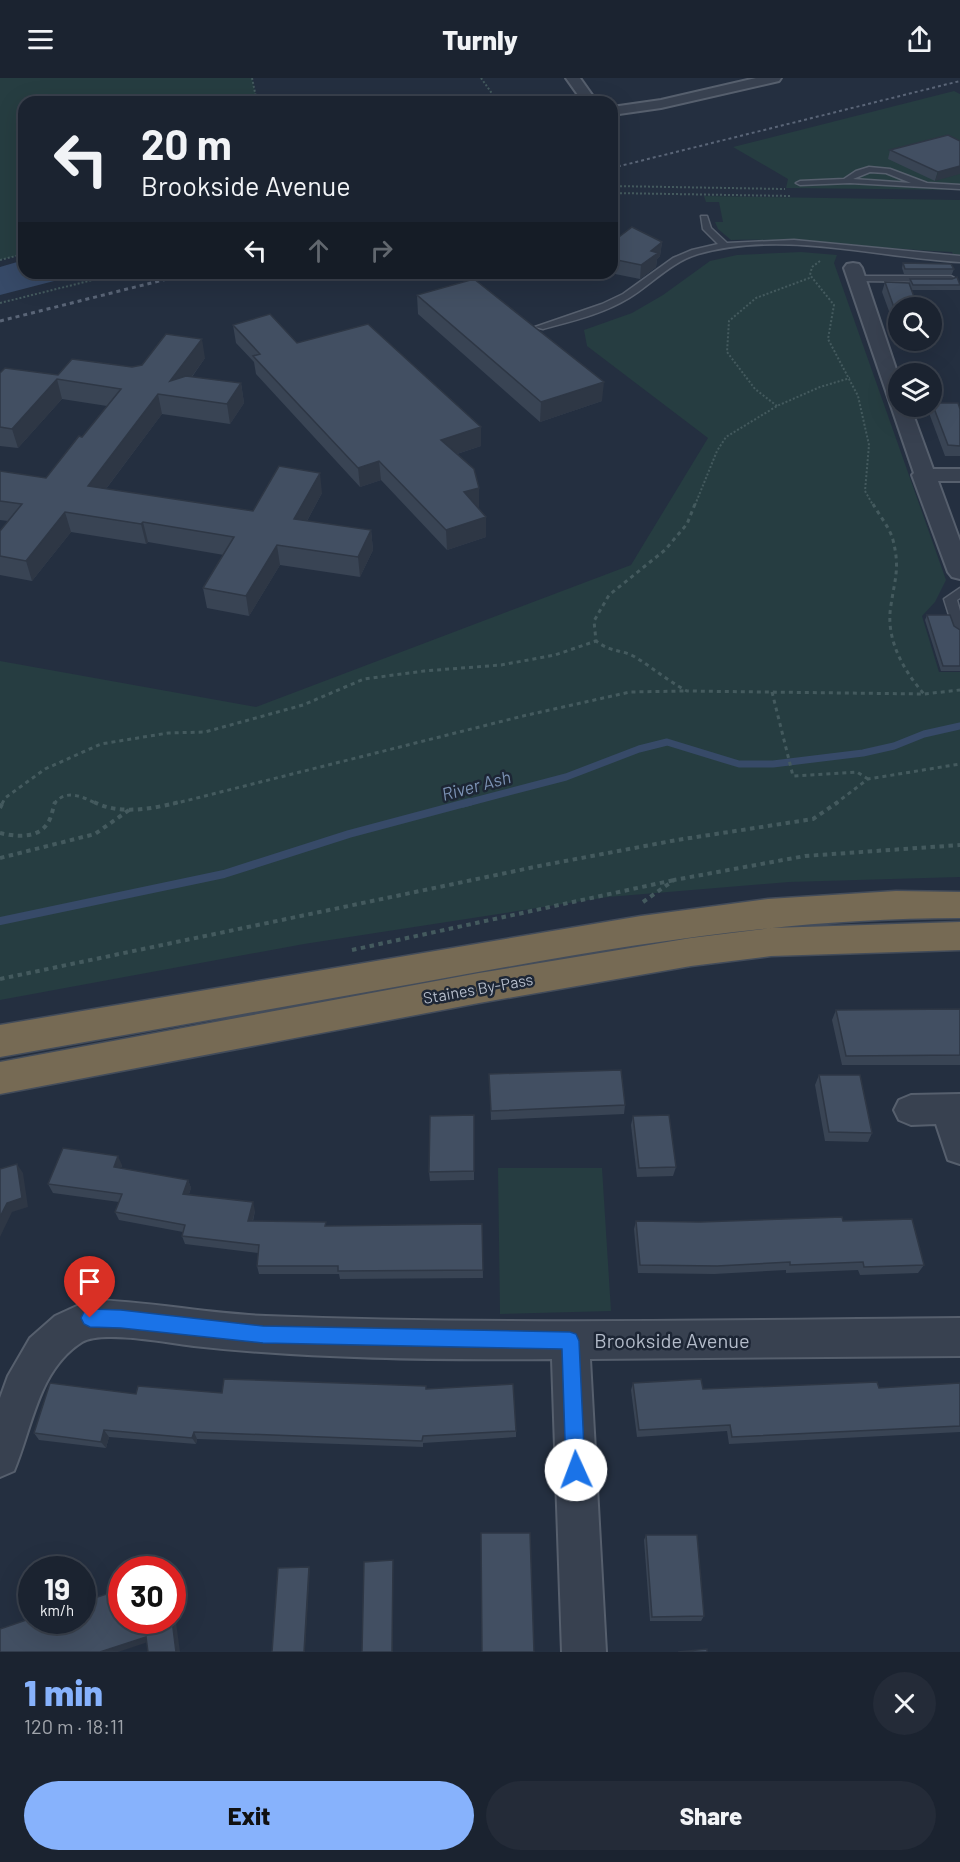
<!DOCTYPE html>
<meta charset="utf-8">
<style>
body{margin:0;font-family:Barlow,sans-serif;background:#242b38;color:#f1f3f6;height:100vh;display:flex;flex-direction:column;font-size:22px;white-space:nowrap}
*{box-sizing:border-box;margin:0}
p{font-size:20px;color:#a0a4ab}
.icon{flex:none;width:33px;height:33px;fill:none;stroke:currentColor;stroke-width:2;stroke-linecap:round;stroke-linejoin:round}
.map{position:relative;height:1574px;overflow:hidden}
.drawer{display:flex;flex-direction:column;background:#1b2330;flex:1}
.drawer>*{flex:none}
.banner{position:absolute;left:18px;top:18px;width:600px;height:183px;border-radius:18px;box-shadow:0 6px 24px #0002,0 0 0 2px #39404c;background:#1b2330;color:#f1f3f6;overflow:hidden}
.buttons{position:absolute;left:888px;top:219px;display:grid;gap:12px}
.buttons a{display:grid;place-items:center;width:54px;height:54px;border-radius:50%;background:#1b2330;box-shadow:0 6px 24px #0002,0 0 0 2px #39404c;font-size:30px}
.speed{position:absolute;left:18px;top:1478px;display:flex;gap:12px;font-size:30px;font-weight:700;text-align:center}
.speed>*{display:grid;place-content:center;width:78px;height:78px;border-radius:50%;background:#1b2330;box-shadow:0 6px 24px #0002,0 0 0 2px #39404c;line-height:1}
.speed small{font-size:15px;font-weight:400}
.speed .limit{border:9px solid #d22;background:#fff;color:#111}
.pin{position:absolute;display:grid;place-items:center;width:51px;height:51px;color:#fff;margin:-62px -26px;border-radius:50% 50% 50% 0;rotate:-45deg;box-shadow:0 0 6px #0007}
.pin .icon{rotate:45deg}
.me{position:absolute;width:66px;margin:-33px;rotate:358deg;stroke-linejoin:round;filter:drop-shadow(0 0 4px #0008)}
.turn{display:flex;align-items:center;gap:21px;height:126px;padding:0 24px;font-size:27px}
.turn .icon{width:78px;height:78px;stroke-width:2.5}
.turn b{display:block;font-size:42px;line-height:51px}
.lanes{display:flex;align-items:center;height:57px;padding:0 24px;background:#0003;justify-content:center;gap:30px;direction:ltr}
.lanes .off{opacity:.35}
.round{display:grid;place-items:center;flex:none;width:63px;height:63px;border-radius:32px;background:#242b38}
.headline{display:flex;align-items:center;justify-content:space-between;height:102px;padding:0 24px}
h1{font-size:36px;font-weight:800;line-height:45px;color:#87b2fc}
.action{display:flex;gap:12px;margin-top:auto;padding:12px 24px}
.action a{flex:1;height:69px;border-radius:36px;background:#87b2fc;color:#111;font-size:24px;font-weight:800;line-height:69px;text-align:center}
.action a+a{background:#242b38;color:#f1f3f6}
header{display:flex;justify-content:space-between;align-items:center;height:78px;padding:0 24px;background:#1b2330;font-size:27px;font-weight:800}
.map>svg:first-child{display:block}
.green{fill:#263d41}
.water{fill:#374a68}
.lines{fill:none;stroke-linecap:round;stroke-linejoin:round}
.stream-far1{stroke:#374a68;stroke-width:7}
.stream{stroke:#374a68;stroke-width:8}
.lane-casing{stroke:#565f6d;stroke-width:3}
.street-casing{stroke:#565f6d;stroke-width:4}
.highway-casing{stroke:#434c5a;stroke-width:3}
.path-far2{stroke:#445a5e;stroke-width:2;stroke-dasharray:2 2;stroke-linecap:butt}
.path-far1{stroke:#445a5e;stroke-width:3;stroke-dasharray:4 4;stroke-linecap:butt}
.path{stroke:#445a5e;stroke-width:4;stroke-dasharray:4.5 4.5;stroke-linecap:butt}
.lane{fill:#384150;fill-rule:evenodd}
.street{fill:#384150;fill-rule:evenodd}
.highway{fill:#766a54;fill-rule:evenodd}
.rail-far1{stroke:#5a6577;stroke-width:2;stroke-dasharray:3 3;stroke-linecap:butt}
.rail{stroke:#5a6577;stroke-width:3;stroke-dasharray:4 4;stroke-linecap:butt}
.wall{fill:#394454}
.shaded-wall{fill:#2e3745}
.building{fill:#424f62;stroke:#2e3745;stroke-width:1.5}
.route{fill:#1a73e8;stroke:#114b97;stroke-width:1.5}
.labels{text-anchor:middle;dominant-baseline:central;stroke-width:5;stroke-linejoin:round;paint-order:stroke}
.street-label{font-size:16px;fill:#b4bcca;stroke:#1d2635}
.water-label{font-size:18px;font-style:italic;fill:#7b91b3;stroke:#1d2635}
.near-street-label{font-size:20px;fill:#b4bcca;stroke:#1d2635}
</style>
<header><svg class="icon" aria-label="menu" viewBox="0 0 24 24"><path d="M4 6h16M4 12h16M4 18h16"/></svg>Turnly<svg class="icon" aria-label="share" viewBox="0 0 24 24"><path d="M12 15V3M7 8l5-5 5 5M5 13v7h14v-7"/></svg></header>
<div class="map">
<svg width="960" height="1574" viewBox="0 0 960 1574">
<rect width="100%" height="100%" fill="#242f40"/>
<path class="green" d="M0 0H252L257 24H24V176L0 182Z
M954 13 960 16V112L786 110 788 101 733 69Z
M704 118 960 122V177H953L952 174C878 171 805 160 731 162L718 151 715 144H723L719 124H706Z
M801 174 837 177 834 185 946 502 935 524 922 538 939 594H960V799L789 804 608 819 304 866 0 922V583L256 629 631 487 708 360 587 268 584 252 632 235 663 217 710 183 737 177Z
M498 1090H602L611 1233 500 1236Z"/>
<path class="water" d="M24 182V195H85L0 217V189Z"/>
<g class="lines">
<path class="stream-far1" d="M463 726 566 699 639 671 667 664 739 686H773L863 675 894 668 924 656 960 648"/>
<path class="stream" d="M0 843 224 796 349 756 469 724"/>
<g class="lane-casing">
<path id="lane" d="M869 89 890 91 927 105 960 107V111L850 105 800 107 796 105 800 103 844 101 856 93ZM870 94 886 95 911 105 853 101Z
M701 138H707L711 150 727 165 794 162 960 178V184C875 179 782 152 698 176 671 184 652 206 629 220 603 236 572 243 543 251L535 249 602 226 623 216 673 180 692 172 718 166 703 151Z
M857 198H951L956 201 951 204 854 203V199Z
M960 510V520L957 522 960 533V557L954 553 944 521Z"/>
</g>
<g class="street-casing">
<path id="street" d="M566 0H580L597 24H583Z
M756 0H781L779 3 661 30 612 37V29L661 22Z
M853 185 859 186 862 190 898 297V328H910L933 391H960V403H938L960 463V501L952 499 948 494 912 397 914 395 844 190 847 186Z
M960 1016V1086L948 1082 936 1046 911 1047 899 1042 894 1032 899 1022 911 1017Z
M90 1222C149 1223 207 1236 266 1238 497 1247 729 1242 960 1240V1278L590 1281 606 1574H562L552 1281C433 1282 312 1281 194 1268 170 1265 101 1252 82 1264 38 1292 33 1348 14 1393L0 1399V1320L8 1298 30 1260 55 1238Z"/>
</g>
<g class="highway-casing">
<path id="highway" d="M896 813 960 814V840C775 840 604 871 423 904 282 929 141 954 0 979V947L641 838 768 821Z
M960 844V872L771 878 691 888 479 925 0 1016V984L479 895 691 860 771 850Z"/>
</g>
<path class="path-far2" d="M252 0 257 24
M481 0 498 24
M612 108 785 111
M612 115 791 118
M0 182 24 176
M820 183 812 189 810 197 834 227 828 261 858 318 869 367 865 413 873 427
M0 225 121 195
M777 328 755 311 727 274 729 243 756 220 812 199
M695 427 717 373 726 359 777 328 820 309 850 300"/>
<path class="path-far1" d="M695 426 687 446 665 472 609 517 594 543 596 563C612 575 621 571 635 579 653 590 668 603 687 613L924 616 960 612
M873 426C879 437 890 450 893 462 900 490 895 500 891 527 885 560 903 592 924 616
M772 614 793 698 857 694 868 701
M2 726 5 720 45 691 101 666 168 655 205 654 303 627 364 601 424 593 501 587 555 577 596 563
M54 726C66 710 83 719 97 726
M173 726 523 638 630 614 686 613
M835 726 868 701 960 686"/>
<path class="path" d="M94 724C119 737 153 731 179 724
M0 730 3 724
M0 755C16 759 40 761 49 743 52 737 53 730 55 724
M0 780 95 756 129 732
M643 824 674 802 805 778 960 767
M352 872 674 802
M0 901 544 787 677 762 813 741 838 724"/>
<use href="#lane" class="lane"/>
<use href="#street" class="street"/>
<use href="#highway" class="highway"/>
<path class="rail-far1" d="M612 90 960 3"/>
<path class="rail" d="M0 243 191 195"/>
</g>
<path class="wall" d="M948 57 935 103 888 81 890 72Z
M612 161 662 164 660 178 657 181 656 189 640 201 610 195H612Z
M903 185 954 191 952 196H904L902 190Z
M910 201 960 205V212H911L898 230V255H897L882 214 885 204 909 205Z
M417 217 602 323 540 344 418 236Z
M233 247 297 265 481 368 457 376 479 429 477 430 486 459 447 472 381 402 360 409 256 296 254 284 236 265Z
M205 280 192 299 241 305 244 325 230 346 162 336 106 411 253 433 322 415 307 443 371 452 373 472 360 499 280 487 249 538 207 530 203 510 224 477 148 464 146 466 71 454 32 503 0 497V453L8 443 0 442V393L46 400 82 359 107 328 62 321 18 370 0 368V295L58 297Z
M932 325 960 331V378H945L929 335Z
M927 537 954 548 960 552V593H941L925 542Z
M960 931V987H842L832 942 836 932Z
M489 996 625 1027 624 1036 491 1042Z
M819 997 872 1055 868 1064 825 1063 815 1007Z
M474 1037V1102L430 1103 429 1094Z
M633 1038 676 1089 673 1098 637 1099 631 1047Z
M122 1087 121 1090 188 1102 191 1110 189 1116 255 1133 253 1143 327 1148 482 1146 483 1200 340 1201 339 1196H259L257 1188 258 1175 185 1166 182 1158 183 1154 119 1142 115 1134 119 1124 53 1115 48 1106Z
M636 1143 700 1144 843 1143 924 1187 918 1195 860 1197 858 1192 786 1195V1192L714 1196 638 1195 634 1151Z
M633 1305 703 1311 879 1310 960 1305V1354L729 1366 727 1353 637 1359 631 1312Z
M426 1311 516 1353V1359L423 1365V1369L197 1361 196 1366 109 1359 106 1370 39 1362 34 1355 136 1316Z
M646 1457 704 1538 701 1543H650L644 1462Z"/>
<path class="shaded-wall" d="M960 88V96L935 103 938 94Z
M662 164 660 178 657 181 656 189 640 201 641 187 651 173Z
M202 261 205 280 177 319 170 303Z
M57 301 62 321 18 370 12 351Z
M604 304 602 323 540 344 541 324Z
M241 305 244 325 230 346 227 326Z
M158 316 162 336 93 428 88 408Z
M481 349V368L441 381V362Z
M379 383 381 402 360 409 358 390Z
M320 395 322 415 297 461 294 441Z
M479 410V429L464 434V414Z
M65 434 71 454 32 503 26 483Z
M486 439V459L447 472 446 452Z
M143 444 148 464 146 466 141 446Z
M371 452 373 472 360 499 358 479Z
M277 467 280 487 249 538 246 518Z
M118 1078 122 1087 118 1098 114 1089Z
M17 1086 23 1095 28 1129 12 1134 0 1159V1139Z
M188 1102 191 1110 186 1124 183 1116Z
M253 1124 255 1133 250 1152 248 1143Z
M104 1352 109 1359 106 1370 101 1364Z
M194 1354 197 1361 196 1366 192 1360Z
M393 1482V1574H392Z
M309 1489 310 1492 305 1574H304Z
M172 1514 180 1574H176L172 1542Z
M146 1559 151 1563 118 1574H100Z"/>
<path class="building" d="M948 57 960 63V88L938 94 890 72Z
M632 149 662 164 651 173 658 175 641 187 612 181V161L615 162Z
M903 185 951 186 954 191H905Z
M957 199 960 207H913L910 201H952Z
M474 201 604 304 541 324 417 217Z
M885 204 909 205 918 230H898V241Z
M270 236 297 265 368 246 481 349 441 362 474 391 479 410 464 414 486 439 446 452 379 383 358 390 253 278 260 276 233 247Z
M166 256 202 261 170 303 186 298 241 305 227 326 158 316 88 408 253 433 279 388 320 395 294 441 371 452 358 479 277 467 246 518 203 510 234 459 143 444 141 446 65 434 26 483 0 478V453L22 426 0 423V393L46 400 79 358 82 359 121 311 57 301 12 351 0 349V295L5 290 58 297 72 281 132 289 142 287Z
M932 325H958L960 331V368L948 367Z
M927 537H950L954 548 960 552V588H943Z
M960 931V977L846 978 836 932Z
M621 992 625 1027 491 1033 489 996Z
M819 997H860L872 1055 829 1054Z
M474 1037V1093L429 1094 430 1038Z
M669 1037 676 1089 639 1090 633 1038Z
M63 1070 118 1078 114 1089 188 1102 183 1116 253 1124 248 1143 326 1144 325 1148 482 1146 483 1192 338 1193V1188H257L259 1167 182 1158 185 1147 115 1134 122 1116 48 1106Z
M17 1086 22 1120 7 1125 0 1139V1091Z
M842 1139 843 1143 912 1141 924 1187 864 1189 863 1184 790 1187V1184L717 1188 640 1187 636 1143 700 1144Z
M224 1301 426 1308V1311L513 1306 516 1353 423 1358 422 1363 194 1354 192 1360 104 1352 101 1364 34 1355 50 1305 136 1316 138 1308 222 1315Z
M701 1301 703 1311 877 1304 879 1310 960 1305V1348L732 1359 730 1347 639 1352 633 1305Z
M481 1455H530L534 1574H482Z
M646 1457H697L704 1538 652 1539Z
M393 1482 392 1574H362L364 1484Z
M309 1489 304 1574H272L278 1490Z
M122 1511V1542H172L176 1574H148L146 1559 100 1574H0V1551L32 1540V1542H82V1524Z
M707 1571V1574H678Z"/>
<path class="route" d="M90 1231 121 1232 263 1248 570 1254 576 1256 579 1263 585 1392 582 1399 576 1402 569 1399 566 1392 562 1271 263 1265 121 1250 90 1249 84 1246 81 1240 84 1234Z"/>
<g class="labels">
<g class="street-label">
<text transform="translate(478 910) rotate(-10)">Staines By-Pass</text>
</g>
<g class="water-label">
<text transform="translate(476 707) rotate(-15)">River Ash</text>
</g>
<g class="near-street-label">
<text x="672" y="1262">Brookside Avenue</text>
</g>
</g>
</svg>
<div class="buttons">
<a><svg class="icon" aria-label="search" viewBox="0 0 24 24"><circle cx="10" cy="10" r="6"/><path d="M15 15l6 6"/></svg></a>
<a><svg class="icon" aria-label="layers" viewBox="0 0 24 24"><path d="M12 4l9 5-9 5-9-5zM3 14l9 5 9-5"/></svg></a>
</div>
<div class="speed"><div>19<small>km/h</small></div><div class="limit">30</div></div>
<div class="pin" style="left:90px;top:1240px;background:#d93025"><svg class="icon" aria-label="arrive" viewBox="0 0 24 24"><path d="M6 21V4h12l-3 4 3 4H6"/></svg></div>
<svg class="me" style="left:576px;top:1392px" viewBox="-20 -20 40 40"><circle r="19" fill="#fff"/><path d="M0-13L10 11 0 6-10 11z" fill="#1a73e8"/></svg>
<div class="banner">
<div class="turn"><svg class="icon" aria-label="left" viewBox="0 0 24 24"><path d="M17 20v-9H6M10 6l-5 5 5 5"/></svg><div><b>20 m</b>Brookside Avenue</div></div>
<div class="lanes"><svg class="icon" aria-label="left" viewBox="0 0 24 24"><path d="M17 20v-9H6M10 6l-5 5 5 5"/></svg><svg class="icon off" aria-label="ahead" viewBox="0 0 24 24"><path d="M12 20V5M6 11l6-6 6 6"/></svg><svg class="icon off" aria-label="right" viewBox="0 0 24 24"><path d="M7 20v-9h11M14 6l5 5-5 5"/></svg></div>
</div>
</div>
<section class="drawer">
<div class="headline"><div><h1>1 min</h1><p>120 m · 18:11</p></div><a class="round"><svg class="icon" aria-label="close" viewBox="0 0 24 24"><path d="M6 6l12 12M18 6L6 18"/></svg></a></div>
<div class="action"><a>Exit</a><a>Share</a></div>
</section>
